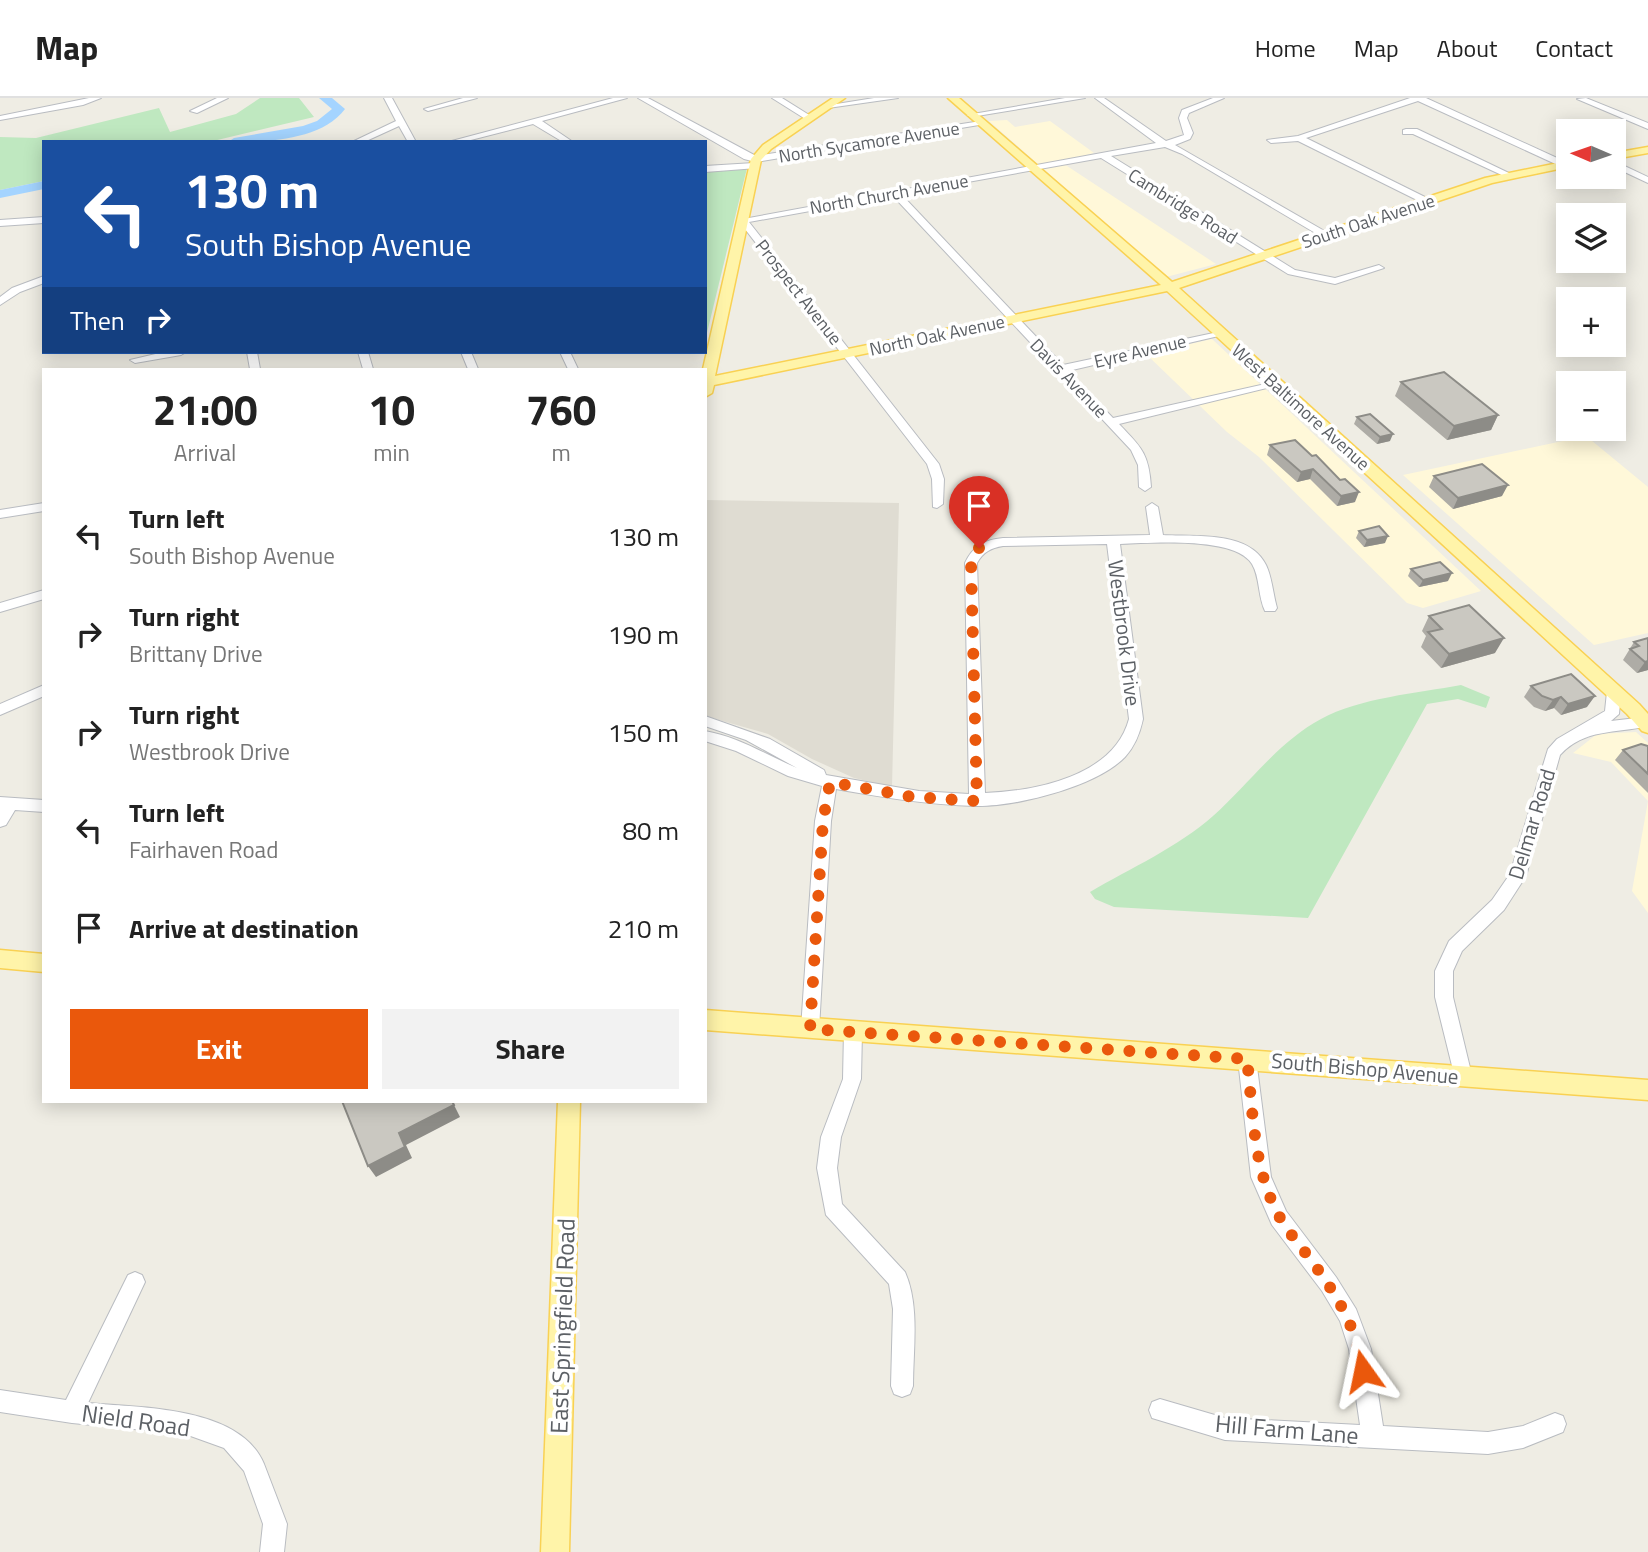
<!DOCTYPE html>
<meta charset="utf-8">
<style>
body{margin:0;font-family:"Titillium Web",sans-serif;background:#f2f2f2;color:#222;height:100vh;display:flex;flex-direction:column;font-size:26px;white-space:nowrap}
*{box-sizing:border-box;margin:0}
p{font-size:23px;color:#767676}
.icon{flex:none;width:38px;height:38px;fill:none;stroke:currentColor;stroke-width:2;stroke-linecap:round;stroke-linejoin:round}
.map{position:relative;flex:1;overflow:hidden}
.side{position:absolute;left:42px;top:270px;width:665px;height:735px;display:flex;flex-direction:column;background:#fff;border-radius:0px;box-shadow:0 4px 18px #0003}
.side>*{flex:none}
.banner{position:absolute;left:42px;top:42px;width:665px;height:214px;border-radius:0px;box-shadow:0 4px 18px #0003;background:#1a4fa0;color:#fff;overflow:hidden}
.needle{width:46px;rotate:272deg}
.buttons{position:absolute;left:1556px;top:21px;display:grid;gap:14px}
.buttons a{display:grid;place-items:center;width:70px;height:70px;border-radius:0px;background:#fff;box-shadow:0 4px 18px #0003;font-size:35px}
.pin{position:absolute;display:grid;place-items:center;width:60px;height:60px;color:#fff;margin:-72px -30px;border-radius:50% 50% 50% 0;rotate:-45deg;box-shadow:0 0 7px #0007}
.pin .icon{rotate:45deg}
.me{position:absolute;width:77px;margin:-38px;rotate:348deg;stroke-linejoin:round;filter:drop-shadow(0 0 5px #0008)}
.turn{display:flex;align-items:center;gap:24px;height:147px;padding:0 28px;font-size:32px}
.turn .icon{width:91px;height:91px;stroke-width:2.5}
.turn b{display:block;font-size:49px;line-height:60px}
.then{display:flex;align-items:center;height:66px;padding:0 28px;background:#0003;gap:14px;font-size:26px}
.eta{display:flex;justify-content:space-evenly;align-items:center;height:119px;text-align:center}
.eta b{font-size:42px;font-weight:700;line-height:49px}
.button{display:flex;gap:14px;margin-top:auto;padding:14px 28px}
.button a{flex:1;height:80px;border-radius:0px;background:#ea580c;color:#fff;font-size:28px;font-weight:700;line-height:80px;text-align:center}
.button a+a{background:#f2f2f2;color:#222}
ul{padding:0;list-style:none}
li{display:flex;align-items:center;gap:21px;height:98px;padding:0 28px}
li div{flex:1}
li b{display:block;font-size:26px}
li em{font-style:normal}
header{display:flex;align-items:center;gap:42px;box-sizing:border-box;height:98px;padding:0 35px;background:#fff;border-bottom:2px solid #e0e0e0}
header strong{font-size:33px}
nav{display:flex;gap:38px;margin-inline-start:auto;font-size:24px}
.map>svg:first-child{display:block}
.commercial{fill:#fff8d9}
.education{fill:#dfdcd2}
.green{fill:#bfe8c0}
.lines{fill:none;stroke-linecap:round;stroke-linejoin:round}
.river{fill:#a4d4ff;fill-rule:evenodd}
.minor-casing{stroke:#b9bcc1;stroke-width:2}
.major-casing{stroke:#f9d153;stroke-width:3}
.minor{fill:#fff;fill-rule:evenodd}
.major{fill:#fff4a9;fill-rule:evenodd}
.wall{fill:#aeaca6}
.shaded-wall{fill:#8d8c87}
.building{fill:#cac8c1;stroke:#8d8c87;stroke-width:2}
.route{stroke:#ea580c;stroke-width:12;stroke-dasharray:0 21.6}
.labels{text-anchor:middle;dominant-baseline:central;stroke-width:7;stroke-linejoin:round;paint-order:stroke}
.far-street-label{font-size:18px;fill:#5c6065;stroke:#fff}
.street-label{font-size:21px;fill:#5c6065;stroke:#fff}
.near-street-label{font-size:24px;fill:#5c6065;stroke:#fff}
</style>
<header>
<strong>Map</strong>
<nav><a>Home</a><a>Map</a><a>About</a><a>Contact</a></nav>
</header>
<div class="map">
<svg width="1648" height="1454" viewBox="0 0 1648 1454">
<rect width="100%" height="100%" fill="#efede4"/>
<path class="commercial" d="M1007 22 1015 29 1050 23 1094 55 1061 64 1216 166 1166 179 989 23Z
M1212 241 1481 493 1423 510 1407 505 1259 359 1227 334 1146 256Z
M1586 338 1648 389V535L1594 547 1403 377Z
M1636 634 1648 645V815L1632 793 1648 703 1611 664 1573 655 1597 636Z"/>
<path class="education" d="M705 402 899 405 892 689 854 680 812 661 768 636 705 618Z"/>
<path class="green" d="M260 0H299L314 19 209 44H44V83L0 92V39L36 40 159 10 170 34 236 16Z
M747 70 705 243V73Z
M1461 587 1490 599 1486 610 1458 601 1427 606 1308 820 1114 809 1095 801 1090 794C1131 770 1178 749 1213 718 1249 686 1278 644 1321 621 1359 600 1418 595 1461 587Z"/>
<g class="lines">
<path class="river" d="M319 0H332L345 11C321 43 265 44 228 44L234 40 303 28 317 23 332 11Z
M44 83V91L0 100V92Z"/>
<g class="minor-casing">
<path id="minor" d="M89 0H101L83 7 0 22V18Z
M217 0H228L197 15 190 13Z
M384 0H392L416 44H408L399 28 364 44H352L396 23Z
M463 0H477L428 13 424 11Z
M613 0H627L542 23 573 44H563L533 26 463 44H448Z
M638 0H648L756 58 981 23 985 26 756 64 744 61Z
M772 0H782L814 20 807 22Z
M874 0H898L828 10 824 8Z
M1065 0H1085L971 19 967 17Z
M1095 0H1104L1166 43 1184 37 1179 20 1182 12 1213 0H1224L1189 15 1187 20 1193 35 1190 41 1175 47 1328 135V139H1322L1182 56 1165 49 1111 58 1295 172 1335 180 1379 167 1384 170 1335 186 1288 176 1101 60 901 96 1063 267 1223 233V237L1068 273 1113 320 1279 283V287L1119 326C1141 349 1149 355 1151 389L1145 393 1139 389 1138 367 1131 352 893 98 749 124 939 366 944 381 943 406 937 410 933 409 932 381 927 366 738 122 1156 45Z
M1410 0H1426L1568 65V69H1562L1418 3 1306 40 1429 101V105H1423L1298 43 1271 45 1267 42 1298 38Z
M1586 0 1648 25V31L1577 1Z
M1406 31H1417L1513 77 1506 79 1413 36H1403V32Z
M1614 63 1648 79V85L1614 69Z
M754 65 757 66V70L705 74V68Z
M44 119V125L0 128V122Z
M44 178V185L20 194 0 207V199L12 190Z
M164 254H186L181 257 135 265 130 262Z
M247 254H257L260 271H250Z
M358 254H368L373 271H363Z
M461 254H471L478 271H468Z
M560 254H570L578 271H568Z
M44 405V413L0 420V412Z
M1152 405 1158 409 1163 437C1194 439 1249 432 1266 467 1272 479 1273 496 1277 510L1275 513H1265C1258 499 1260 479 1252 466 1235 438 1150 445 1120 446L1143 621C1140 635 1135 648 1125 659 1096 689 1015 709 975 708 928 707 882 699 836 691L831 723 819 931 816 937 810 939 804 937 801 931 815 723 822 688 788 678 736 653 705 643V633C739 639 766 657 797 670L746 642 705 628V618L770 641 824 672 826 677 919 693 969 696 965 465C973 448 984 442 1003 440L1150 437 1146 409ZM1107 446 1129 621C1114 678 1036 693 985 695L977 465C983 454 991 450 1003 448Z
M44 492V501L0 514V505Z
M44 587V598L0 617V606Z
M1614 589 1621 594 1619 616 1611 623 1645 619 1648 620V628C1615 636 1585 630 1560 657L1526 778 1504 812 1462 853 1453 873V899L1472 978 1470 984 1463 986 1456 984 1435 899V873L1449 843 1492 802 1510 776 1548 651 1557 641 1605 613 1607 594Z
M0 699 44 702V714L15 712 6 727 0 729Z
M853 925 859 927 862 933 861 981 841 1039 837 1070 842 1106 905 1174C920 1208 913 1251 913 1288L910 1296 902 1299 894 1296 891 1288 893 1211 889 1186 826 1117 817 1070 821 1039 843 981 844 933 847 927Z
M1247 953 1253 955 1256 961 1271 1079 1286 1113 1336 1179 1356 1211 1371 1251 1383 1328 1488 1334 1523 1328 1555 1315 1563 1318 1566 1326 1563 1334 1523 1350 1488 1356 1225 1342 1152 1320 1149 1312 1152 1304 1160 1301 1225 1320 1360 1327 1349 1251 1340 1223 1322 1193 1272 1127 1251 1079 1238 961 1241 955Z
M135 1174 142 1177 145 1184 88 1305C141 1310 240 1308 264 1366L287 1426 284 1454H260L263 1426 244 1373 224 1350 185 1336 72 1325 0 1314V1292L66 1302 128 1177Z"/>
</g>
<g class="major-casing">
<path id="major" d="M833 0H845L771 51 761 62 715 278 1161 187 948 0H959L1172 184 1485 80 1568 63V69L1492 85 1179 190 1639 606 1648 616V635L1642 633 1627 616 1167 193 714 287 712 295 705 299 703 271 751 61 763 47Z
M1648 49V55L1614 61V55Z
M0 852 44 856V874L0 870Z
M705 912 1648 982V1002L705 932Z
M558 1003H580L569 1454H541Z"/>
</g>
<use href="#minor" class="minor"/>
<use href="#major" class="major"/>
</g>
<path class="wall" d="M1401 284 1498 317 1491 332 1447 342 1395 298Z
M1357 319 1390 343 1377 346 1354 326Z
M1270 347 1312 358 1340 382 1355 404 1337 408 1310 381 1297 384 1267 357Z
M1434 378 1502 398 1453 411 1429 389Z
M1359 433 1385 445 1364 449 1356 440Z
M1411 471 1448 483 1419 489 1408 478Z
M1429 518 1495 555 1441 570 1421 549 1426 538 1422 533Z
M1648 540V572L1637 575 1623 562 1634 544Z
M1531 588 1587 609 1561 617 1554 610 1545 613 1534 609 1524 599Z
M1648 648V695L1615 662 1623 652Z"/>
<path class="shaded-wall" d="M1498 317 1491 332 1447 342 1454 328Z
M1393 336 1390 343 1377 346 1380 339Z
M1313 371 1310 381 1297 384 1301 374Z
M1508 387 1502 398 1453 411 1458 400Z
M1359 394 1355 404 1337 408 1341 398Z
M1388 438 1385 445 1364 449 1367 442Z
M1452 475 1448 483 1419 489 1423 482Z
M1504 540 1495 555 1441 570 1449 556Z
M1648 563V572L1637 575 1645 564Z
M1595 598 1587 609 1561 617 1568 606Z
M1561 599 1554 610 1545 613 1553 602Z
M452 1003 460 1019 406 1047 412 1060 376 1079 368 1068 399 1035Z"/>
<path class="building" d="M1444 274 1498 317 1454 328 1401 284Z
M1370 316 1393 336 1380 339 1357 319Z
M1295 342 1312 358 1316 357 1340 382 1345 381 1359 394 1341 398 1313 371 1301 374 1270 347Z
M1482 366 1508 387 1458 400 1434 378Z
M1379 428 1388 438 1367 442 1359 433Z
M1440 464 1452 475 1423 482 1411 471Z
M1469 507 1504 540 1449 556 1428 534 1442 531 1429 518Z
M1648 540V563L1645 564 1630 551 1639 548 1634 544Z
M1571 576 1595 598 1568 606 1561 599 1553 602 1542 598 1531 588Z
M1641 646 1648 648V676L1623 652Z
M342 1003H452L454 1007 399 1035 405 1049 368 1068Z"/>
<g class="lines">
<path class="route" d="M979 450 974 456 971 465 977 703 913 699 830 684 823 723 810 931 1247 961C1253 1013 1253 1071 1279 1118 1286 1131 1296 1142 1304 1153 1333 1191 1356 1225 1363 1273"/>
</g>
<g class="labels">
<g class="far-street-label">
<text transform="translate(869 44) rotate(-9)">North Sycamore Avenue</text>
<text transform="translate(889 96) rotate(-10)">North Church Avenue</text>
<text transform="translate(1183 108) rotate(32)">Cambridge Road</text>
<text transform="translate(1368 123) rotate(-18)">South Oak Avenue</text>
<text transform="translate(799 194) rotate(52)">Prospect Avenue</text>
<text transform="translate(937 237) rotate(-12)">North Oak Avenue</text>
<text transform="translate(1140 253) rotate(-13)">Eyre Avenue</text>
<text transform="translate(1069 280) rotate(46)">Davis Avenue</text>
<text transform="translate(1301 309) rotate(42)">West Baltimore Avenue</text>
</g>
<g class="street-label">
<text transform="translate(1125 535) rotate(83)">Westbrook Drive</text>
<text transform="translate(1531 726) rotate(-73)">Delmar Road</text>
<text transform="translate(1365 970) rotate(5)">South Bishop Avenue</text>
</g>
<g class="near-street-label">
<text transform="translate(562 1228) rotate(-88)">East Springfield Road</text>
<text transform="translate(136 1322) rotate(8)">Nield Road</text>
<text transform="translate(1287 1331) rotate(5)">Hill Farm Lane</text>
</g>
</g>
</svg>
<div class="buttons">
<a><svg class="needle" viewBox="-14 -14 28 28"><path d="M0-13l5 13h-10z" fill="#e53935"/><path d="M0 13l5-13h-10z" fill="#767676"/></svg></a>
<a><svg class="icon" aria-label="layers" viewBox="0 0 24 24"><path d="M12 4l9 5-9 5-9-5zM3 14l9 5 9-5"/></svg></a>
<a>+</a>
<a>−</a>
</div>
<div class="pin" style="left:979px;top:450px;background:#d93025"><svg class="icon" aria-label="arrive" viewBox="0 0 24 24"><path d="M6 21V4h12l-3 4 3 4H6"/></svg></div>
<svg class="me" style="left:1363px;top:1273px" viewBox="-20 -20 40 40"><path d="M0-17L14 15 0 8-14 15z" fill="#ea580c" stroke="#fff" stroke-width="4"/></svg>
<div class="banner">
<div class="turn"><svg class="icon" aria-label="left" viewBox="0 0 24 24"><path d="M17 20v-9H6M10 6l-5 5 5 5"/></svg><div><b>130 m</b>South Bishop Avenue</div></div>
<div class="then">Then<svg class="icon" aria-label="right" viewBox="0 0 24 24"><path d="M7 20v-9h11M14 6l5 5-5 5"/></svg></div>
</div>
<section class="side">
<div class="eta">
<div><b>21:00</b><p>Arrival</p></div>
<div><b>10</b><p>min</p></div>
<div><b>760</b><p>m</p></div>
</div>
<ul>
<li><svg class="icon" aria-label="left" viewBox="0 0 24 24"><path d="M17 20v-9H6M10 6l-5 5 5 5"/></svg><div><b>Turn left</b><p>South Bishop Avenue</p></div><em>130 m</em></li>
<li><svg class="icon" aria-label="right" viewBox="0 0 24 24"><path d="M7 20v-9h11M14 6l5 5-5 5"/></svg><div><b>Turn right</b><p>Brittany Drive</p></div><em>190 m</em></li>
<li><svg class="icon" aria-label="right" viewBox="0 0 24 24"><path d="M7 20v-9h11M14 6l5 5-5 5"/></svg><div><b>Turn right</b><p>Westbrook Drive</p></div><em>150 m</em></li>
<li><svg class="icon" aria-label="left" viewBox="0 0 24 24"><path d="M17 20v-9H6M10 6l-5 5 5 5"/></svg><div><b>Turn left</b><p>Fairhaven Road</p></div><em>80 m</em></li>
<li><svg class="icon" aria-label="arrive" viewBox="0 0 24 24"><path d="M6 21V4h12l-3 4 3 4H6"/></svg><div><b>Arrive at destination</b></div><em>210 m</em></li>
</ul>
<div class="button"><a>Exit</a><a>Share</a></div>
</section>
</div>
